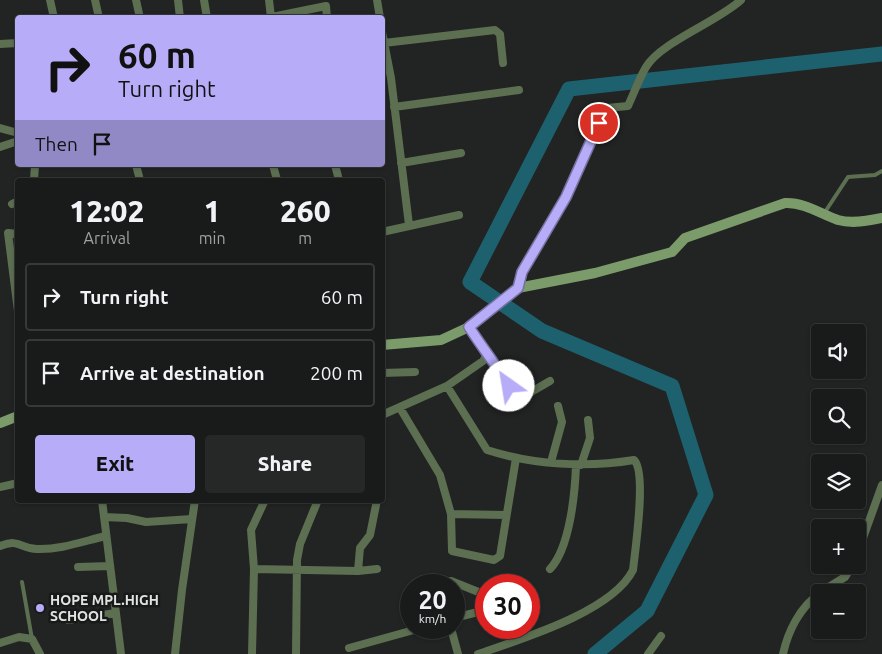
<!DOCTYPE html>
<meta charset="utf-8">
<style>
body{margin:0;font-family:Ubuntu,sans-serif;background:#262827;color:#f1f3f6;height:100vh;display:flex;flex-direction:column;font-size:19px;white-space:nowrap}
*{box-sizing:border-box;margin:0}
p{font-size:16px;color:#9fa1a2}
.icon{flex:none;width:28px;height:28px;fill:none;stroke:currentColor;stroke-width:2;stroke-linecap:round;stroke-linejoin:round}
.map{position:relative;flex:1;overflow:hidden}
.details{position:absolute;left:15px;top:178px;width:370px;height:325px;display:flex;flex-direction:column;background:#191b1a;border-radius:5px;box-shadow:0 1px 4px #0004,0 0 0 1px #373939}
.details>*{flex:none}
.hud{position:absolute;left:15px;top:15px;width:370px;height:152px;border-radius:5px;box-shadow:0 1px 4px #0004,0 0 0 1px #373939;background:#b6acf8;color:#111;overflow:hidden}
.buttons{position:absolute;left:811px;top:324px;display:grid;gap:10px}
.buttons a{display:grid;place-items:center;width:55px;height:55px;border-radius:5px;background:#191b1a;box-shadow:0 1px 4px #0004,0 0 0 1px #373939;font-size:25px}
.speed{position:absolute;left:400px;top:574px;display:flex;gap:10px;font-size:25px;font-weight:700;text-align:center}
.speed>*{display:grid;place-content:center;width:65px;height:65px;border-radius:50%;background:#191b1a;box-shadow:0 1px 4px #0004,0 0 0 1px #373939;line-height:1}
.speed small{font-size:12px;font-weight:400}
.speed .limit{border:8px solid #d22;background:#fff;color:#111}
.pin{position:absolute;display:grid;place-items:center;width:42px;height:42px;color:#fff;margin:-21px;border:2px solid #fff;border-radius:50%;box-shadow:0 1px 5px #0007}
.me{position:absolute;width:55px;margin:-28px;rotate:328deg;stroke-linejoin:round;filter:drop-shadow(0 0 4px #0008)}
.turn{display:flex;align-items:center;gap:18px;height:105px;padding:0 20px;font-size:22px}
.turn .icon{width:65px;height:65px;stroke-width:2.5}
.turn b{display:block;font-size:35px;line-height:42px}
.then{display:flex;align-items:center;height:48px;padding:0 20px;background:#0003;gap:10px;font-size:19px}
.eta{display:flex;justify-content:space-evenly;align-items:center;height:85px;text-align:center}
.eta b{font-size:30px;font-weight:800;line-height:35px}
.cta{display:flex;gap:10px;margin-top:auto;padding:10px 20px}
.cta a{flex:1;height:58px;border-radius:5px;background:#b6acf8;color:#111;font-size:20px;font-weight:800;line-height:58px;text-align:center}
.cta a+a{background:#262827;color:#f1f3f6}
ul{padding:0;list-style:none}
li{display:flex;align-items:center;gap:15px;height:68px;margin:0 10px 8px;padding:0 10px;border:2px solid #373939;border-radius:5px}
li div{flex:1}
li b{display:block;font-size:19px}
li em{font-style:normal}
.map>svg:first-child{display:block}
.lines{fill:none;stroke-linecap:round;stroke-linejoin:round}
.river{stroke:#1d616e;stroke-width:15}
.lane{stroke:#5c6f51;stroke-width:4}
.street{stroke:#5c6f51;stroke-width:8}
.secondary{stroke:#7c9b6b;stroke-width:10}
.route-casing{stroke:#7670a1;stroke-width:12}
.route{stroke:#b6acf8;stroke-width:9}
.poi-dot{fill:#b6acf8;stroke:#171a19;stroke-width:2}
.labels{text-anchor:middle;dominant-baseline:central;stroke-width:5;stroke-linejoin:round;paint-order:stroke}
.poi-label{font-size:14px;font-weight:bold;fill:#e0e3e1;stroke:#171a19;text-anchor:start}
</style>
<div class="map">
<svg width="882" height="654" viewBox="0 0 882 654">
<rect width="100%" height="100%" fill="#212422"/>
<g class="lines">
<path class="river" d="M595 654 647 611 706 495 672 386 542 331 470 282 569 89 882 54"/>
<path class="lane" d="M825 212 848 177 875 175 882 171
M22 582 32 639"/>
<path class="street" d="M50 0 54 18
M95 0 99 18
M136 0 140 18
M178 0 180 18
M204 0 207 18
M269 0 271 17
M377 0 380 18
M267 18 326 6 327 18
M382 32 391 78 409 225
M384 43 495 30 500 34 503 63
M0 44 18 43
M394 107 519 90
M0 128 18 133
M0 147 18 141
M401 163 461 153
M136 165 140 180
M273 165 277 180
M335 165 339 180
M34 180 35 165
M12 204 18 201
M382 232 459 215
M18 234 8 233 18 311
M518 288 522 272 567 197 607 108 628 106C634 93 639 79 646 67 661 42 717 22 741 0
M486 356 494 363 519 399 550 381
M382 373 415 372
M447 386 487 450C534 465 586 468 634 460 647 472 635 551 633 570 612 612 521 639 478 654
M400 408 440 475 451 514 452 551 494 560 500 556 516 458
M382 415 447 386 483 361 486 356 485 351 469 327
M551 462 562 422 558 406
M581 465 590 438 588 420
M0 487 18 483
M102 500 121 654
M451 514 506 515
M104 517 127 518 146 522 192 519
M0 546C20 538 20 549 37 549 60 550 84 541 106 536
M858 552 882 485
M78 567 110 566
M254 569 358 571 377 569
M550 569C570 548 575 493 576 465
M358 571 360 548 370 535 377 500
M433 585 451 581 486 595
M821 592 845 577 853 565
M454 618 486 610
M68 620 116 613
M451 628 458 654
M0 643 19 637 32 639 40 654
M349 648 421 628
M175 654 182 590 195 500
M252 654 254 569 251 530 265 500
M296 654 297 560 300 544 318 500
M648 654 661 636
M783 654C788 631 800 607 820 593"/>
<path class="secondary" d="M382 345 441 340 469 327 518 288 595 273 672 252 685 238 785 203C804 202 821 214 838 220 852 224 868 221 882 218
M0 423 18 416"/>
</g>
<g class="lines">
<g class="route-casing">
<path id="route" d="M509 386C496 365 482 347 469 327L518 288 522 272 566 197 599 123"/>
</g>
<use href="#route" class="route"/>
</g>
<circle class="poi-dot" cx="40" cy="608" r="5"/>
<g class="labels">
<g class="poi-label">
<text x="50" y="600">HOPE MPL.HIGH<tspan x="50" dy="16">SCHOOL</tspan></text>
</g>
</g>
</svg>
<div class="buttons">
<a><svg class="icon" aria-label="sound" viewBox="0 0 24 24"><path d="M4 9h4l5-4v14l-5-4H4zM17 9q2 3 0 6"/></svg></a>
<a><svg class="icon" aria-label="search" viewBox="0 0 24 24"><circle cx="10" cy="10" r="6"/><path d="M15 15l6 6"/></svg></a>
<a><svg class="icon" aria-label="layers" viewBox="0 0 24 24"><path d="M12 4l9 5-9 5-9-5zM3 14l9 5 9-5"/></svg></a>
<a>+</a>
<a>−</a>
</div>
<div class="speed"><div>20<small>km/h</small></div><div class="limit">30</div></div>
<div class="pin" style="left:599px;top:123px;background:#d93025"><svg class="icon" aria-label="arrive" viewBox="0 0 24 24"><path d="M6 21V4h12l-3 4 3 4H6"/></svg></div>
<svg class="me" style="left:509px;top:386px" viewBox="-20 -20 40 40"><circle r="19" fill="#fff"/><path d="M0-13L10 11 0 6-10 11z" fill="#b6acf8"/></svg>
<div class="hud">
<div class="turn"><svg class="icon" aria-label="right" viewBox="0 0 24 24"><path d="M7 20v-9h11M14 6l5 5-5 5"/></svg><div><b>60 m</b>Turn right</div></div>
<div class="then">Then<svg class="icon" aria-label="arrive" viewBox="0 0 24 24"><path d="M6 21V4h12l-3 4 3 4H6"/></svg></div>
</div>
<section class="details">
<div class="eta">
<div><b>12:02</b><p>Arrival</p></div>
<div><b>1</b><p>min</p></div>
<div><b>260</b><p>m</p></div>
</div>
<ul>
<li><svg class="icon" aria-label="right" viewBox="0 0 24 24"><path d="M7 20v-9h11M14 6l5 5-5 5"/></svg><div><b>Turn right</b></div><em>60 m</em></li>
<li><svg class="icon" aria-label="arrive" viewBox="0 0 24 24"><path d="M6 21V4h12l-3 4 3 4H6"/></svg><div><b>Arrive at destination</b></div><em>200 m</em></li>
</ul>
<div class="cta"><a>Exit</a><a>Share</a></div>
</section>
</div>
